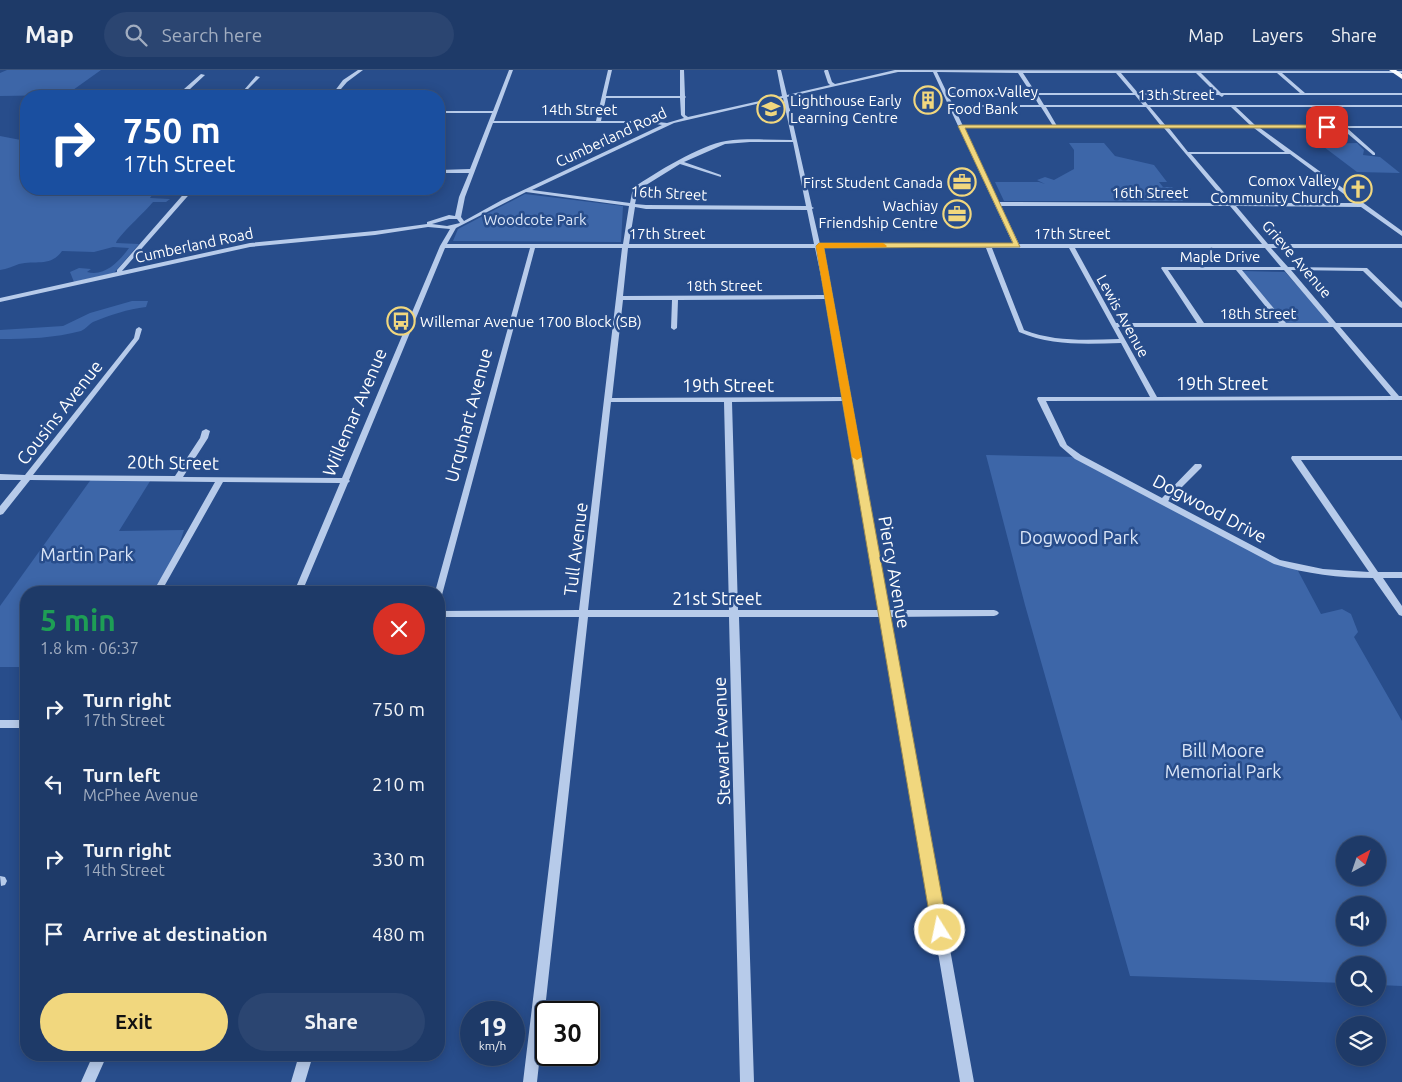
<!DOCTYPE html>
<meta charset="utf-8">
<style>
body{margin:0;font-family:Ubuntu,sans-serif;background:#2b4571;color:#f1f3f6;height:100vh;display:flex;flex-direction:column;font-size:19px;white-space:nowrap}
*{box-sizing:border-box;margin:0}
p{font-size:16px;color:#a1adc0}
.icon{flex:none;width:28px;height:28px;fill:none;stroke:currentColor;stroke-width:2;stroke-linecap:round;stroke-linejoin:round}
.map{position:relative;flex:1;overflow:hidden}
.sheet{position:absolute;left:20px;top:516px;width:425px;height:475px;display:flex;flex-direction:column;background:#1e3a68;border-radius:20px;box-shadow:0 2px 12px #0003,0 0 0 1px #3c547c}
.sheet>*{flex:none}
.top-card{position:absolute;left:20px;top:20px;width:425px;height:105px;border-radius:20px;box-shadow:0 2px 12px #0003,0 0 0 1px #3c547c;background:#1a4fa0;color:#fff;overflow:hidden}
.needle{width:32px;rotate:40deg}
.tools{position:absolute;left:1336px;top:766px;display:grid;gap:10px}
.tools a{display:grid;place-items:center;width:50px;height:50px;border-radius:50%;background:#1e3a68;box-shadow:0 2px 12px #0003,0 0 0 1px #3c547c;font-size:25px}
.speed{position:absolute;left:460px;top:931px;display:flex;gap:10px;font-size:25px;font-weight:700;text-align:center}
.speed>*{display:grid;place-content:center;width:65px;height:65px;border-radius:50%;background:#1e3a68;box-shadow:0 2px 12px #0003,0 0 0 1px #3c547c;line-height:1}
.speed small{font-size:12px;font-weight:400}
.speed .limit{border:2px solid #111;border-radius:8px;background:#fff;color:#111}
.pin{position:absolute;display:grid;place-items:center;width:42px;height:42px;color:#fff;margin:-21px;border-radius:10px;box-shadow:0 2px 8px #0006}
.me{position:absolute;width:55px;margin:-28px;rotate:350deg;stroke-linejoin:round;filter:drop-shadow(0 0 4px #0008)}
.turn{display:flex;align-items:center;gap:18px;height:105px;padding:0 20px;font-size:22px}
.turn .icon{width:65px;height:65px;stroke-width:2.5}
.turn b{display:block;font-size:35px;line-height:42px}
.round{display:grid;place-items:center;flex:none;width:52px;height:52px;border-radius:26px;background:#2b4571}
.head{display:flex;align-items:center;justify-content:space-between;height:85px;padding:0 20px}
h1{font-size:30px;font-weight:700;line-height:38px;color:#1e9e55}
.cta{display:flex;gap:10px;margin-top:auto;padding:10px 20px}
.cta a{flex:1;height:58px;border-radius:30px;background:#f1d77e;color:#111;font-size:20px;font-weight:700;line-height:58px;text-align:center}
.cta a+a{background:#2b4571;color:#f1f3f6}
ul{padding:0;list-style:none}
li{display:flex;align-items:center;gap:15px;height:75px;padding:0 20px}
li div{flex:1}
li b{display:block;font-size:19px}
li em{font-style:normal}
header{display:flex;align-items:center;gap:30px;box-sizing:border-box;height:70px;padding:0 25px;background:#1e3a68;border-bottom:1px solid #3c547c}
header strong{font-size:24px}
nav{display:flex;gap:28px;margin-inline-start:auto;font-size:18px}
.search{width:350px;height:45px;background:#2b4571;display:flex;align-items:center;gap:12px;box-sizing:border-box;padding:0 18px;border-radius:28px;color:#a1adc0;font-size:19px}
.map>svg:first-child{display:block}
.green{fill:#3d66a8;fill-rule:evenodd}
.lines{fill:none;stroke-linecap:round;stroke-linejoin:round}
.minor{fill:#b7cbea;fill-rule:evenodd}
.major{fill:#fafcfe;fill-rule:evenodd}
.route{fill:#f1d77e;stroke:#9d8c52}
.slow{fill:#f59e0b}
.labels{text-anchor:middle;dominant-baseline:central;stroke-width:5;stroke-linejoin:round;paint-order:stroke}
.far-poi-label{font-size:15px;fill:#fff;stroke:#284d8b;text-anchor:start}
.far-street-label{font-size:15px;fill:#fff;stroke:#284d8b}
.far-park-label{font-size:15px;fill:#dbe6f8;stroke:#284d8b}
.street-label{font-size:18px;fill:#fff;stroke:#284d8b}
.park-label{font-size:18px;fill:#dbe6f8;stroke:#284d8b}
</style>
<header>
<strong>Map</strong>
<div class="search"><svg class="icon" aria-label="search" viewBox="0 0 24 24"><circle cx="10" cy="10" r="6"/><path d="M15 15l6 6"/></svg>Search here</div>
<nav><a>Map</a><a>Layers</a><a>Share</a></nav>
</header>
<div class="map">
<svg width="1402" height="1012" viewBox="0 0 1402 1012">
<rect width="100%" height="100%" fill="#284d8b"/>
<path class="green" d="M7 0H101L66 25 0 26V3Z
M0 66 26 71V119L42 122 66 119 155 121 150 128 170 129 166 132H153C146 141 118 166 116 173L139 174 114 203 74 212 70 202 79 198 91 199 87 202C106 207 120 190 129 178L113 177 94 182 62 181C51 197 36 190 19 194 13 196 7 199 0 200Z
M1069 73H1104L1115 86 1154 95 1167 112H1159L1163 117H1172L1183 131H1004L995 112H1039L1045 114 1037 110 1045 107 1054 110 1074 99V80Z
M1357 73 1364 80 1363 85 1380 87 1400 103 1357 102 1320 74Z
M525 124 623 136 621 172 453 171 458 159Z
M1241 201 1285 202 1331 253H1284Z
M132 231H148L146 237C128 239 110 245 93 252 89 254 86 259 81 261 55 268 27 269 0 269V260L63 256 90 243Z
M986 385 1078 387 1297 499 1321 544 1342 539 1351 544 1358 562 1354 567 1402 651V916L1378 915V895H1345V913L1130 906 1025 535ZM1345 775H1378V808H1345ZM1345 835H1378V868H1345Z
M92 408H152L119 461 184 460 172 496 157 522H26V597H0V536Z"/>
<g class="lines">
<path class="minor" d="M358 0H363L347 12 335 26H331L343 10Z
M509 0H513L494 51H596L608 0H612L606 26H680V0H684L685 26 686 27 685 28V45L688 47 782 26 777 0H781L787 25 830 15 828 13 824 1 825 0H828L832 12 835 14 895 0 1402 1V3H1282L1305 23H1402V25H1224L1222 27 1219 25H1140L1148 35H1402V37H1322L1343 56H1402V58H1347L1375 83V85H1373L1341 58H1260L1402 161V166L1361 137 1236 136 1268 174H1402V178H1271L1288 197 1367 198 1402 232V238L1400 237 1363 201 1291 200 1336 253H1402V257H1340L1399 326H1402V330L1046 331 1067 375 1081 385 1162 428 1195 394H1201L1202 396 1201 398 1168 431 1280 490 1323 499 1369 502 1292 390 1291 388 1292 386H1402V390H1301L1378 502H1402V508H1383L1402 536V546L1399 545 1373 508C1339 508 1307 504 1274 494L1075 389 1060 376 1037 329 1038 327H1150L1121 273C1085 274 1052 276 1019 262L986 178H821L832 227 889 540H994L997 541 999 543 997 545 994 546 890 547 974 1012H960L881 547H739L754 1012H740L729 547H588L537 1012H523L579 547H439V541L579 540 622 178H535L442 525 439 526V522H435L530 178H445L349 410 350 411 348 413 302 522H294L340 413 223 412 161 522H153L215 412 30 410 3 444 0 445V436L21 410H0V404L25 405 134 268 136 259 139 257 142 259 139 269 33 405 175 406 200 368 202 361 206 359 210 361 208 368 183 407 342 408 440 176 450 159 428 157 375 165 250 177 0 232V228L117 202V200L188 119H194L122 201 250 173 375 161 427 154V152L449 145 455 146 459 127 469 103H439V100L470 99 492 43H439V41H493ZM898 2H933L1013 174H820L812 139 814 138 812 137 787 27ZM937 2 1018 3 1031 23H947ZM1023 3H1116L1133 23H1036ZM1121 3H1196L1216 23H1138ZM1201 3H1277L1300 23H1221ZM948 25H1033L1039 35H953ZM1038 25H1135L1143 35H1044ZM606 28H680L681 45 684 48 667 53 650 51H601ZM783 28 792 70C770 70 748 68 726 71 700 75 655 103 633 118L630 133 532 120 674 53ZM954 37H1041L1053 56H963ZM1046 37H1146L1161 56H1057ZM1150 37H1231L1251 56H1166ZM1236 37H1317L1338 56H1256ZM493 53H650L662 55 502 130 464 151 461 147 465 127ZM964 58H1164L1227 133 999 132ZM1169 58H1254L1285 82H1188ZM750 72H793L806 136 646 135 635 134 638 120 680 94 721 107V105L684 92 725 74ZM1191 84H1290L1356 133H1233ZM526 122 629 136 623 174H447L456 158ZM1001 136H1230L1262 174H1019ZM635 137 646 139 807 140 814 174H629ZM449 149H457L460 153 447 156 432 154ZM628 178H815L825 225 623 226ZM992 178H1069L1119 269C1086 270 1055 272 1024 260ZM1075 178H1265L1281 197H1162L1161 198 1197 253H1116ZM1168 200H1236L1279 253H1204ZM1242 200H1284L1329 253H1286ZM826 229 843 327 612 328 623 230H672L671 258 674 260 677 258 678 230ZM1118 257H1333L1391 326 1157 327ZM844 331 879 540H738L732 332ZM611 332H724L729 540H588Z
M201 4 205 5 190 19 244 20 256 6 260 7 242 25 240 24 241 22 184 21V19Z
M118 119H124L119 123 116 121Z
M0 650H26V658H0Z
M0 806 5 807 7 811 5 815 1 816Z
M93 985H107L95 1012H81Z
M299 985H313L305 1012H291Z"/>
<path class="major" d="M1389 0H1396L1402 4V9Z"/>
</g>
<path class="route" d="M961 55H1327L1330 57 1327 58H965L1020 177 824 178 948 860 945 865 940 867 934 865 932 860 816 176 819 173H1013L958 56Z"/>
<path class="slow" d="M883 173 887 176 886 177 824 178 862 387 857 390 852 387 816 176 819 173Z"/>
<defs>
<g id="building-ring" transform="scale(1.4375)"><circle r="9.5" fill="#284d8b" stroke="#f1d77e" stroke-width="1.5"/><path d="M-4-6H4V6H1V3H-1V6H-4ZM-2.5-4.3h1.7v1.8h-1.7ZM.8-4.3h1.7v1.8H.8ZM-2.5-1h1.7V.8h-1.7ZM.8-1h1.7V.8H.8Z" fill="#f1d77e"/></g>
<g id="school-ring" transform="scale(1.4375)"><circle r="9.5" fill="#284d8b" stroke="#f1d77e" stroke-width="1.5"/><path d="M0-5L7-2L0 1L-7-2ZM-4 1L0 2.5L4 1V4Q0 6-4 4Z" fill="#f1d77e"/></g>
<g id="office-ring" transform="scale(1.4375)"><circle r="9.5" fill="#284d8b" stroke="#f1d77e" stroke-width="1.5"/><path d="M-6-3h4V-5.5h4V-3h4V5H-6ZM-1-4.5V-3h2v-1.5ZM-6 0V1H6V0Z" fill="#f1d77e"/></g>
<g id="church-ring" transform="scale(1.4375)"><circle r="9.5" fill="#284d8b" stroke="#f1d77e" stroke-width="1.5"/><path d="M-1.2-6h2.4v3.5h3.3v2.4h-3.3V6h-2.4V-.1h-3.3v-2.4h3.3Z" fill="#f1d77e"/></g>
<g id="bus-ring" transform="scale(1.4375)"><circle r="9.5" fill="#284d8b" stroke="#f1d77e" stroke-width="1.5"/><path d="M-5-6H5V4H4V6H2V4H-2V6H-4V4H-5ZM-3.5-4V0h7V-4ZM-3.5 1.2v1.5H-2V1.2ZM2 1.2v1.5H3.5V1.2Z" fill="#f1d77e"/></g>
</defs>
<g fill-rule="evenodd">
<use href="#building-ring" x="928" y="30"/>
<use href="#school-ring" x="771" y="39"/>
<use href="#office-ring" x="962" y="112"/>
<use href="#church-ring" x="1358" y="119"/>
<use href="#office-ring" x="957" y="144"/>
<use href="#bus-ring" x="401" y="251"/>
</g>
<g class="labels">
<g class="far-poi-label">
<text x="947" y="21">Comox Valley<tspan x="947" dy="17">Food Bank</tspan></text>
<text x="790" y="30">Lighthouse Early<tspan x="790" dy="17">Learning Centre</tspan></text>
<text x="1339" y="110" text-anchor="end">Comox Valley<tspan x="1339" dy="17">Community Church</tspan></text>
<text x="943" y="112" text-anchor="end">First Student Canada</text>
<text x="938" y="135" text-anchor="end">Wachiay<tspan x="938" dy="17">Friendship Centre</tspan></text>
<text x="420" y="251">Willemar Avenue 1700 Block (SB)</text>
</g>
<g class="far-street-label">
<text x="1176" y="24">13th Street</text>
<text x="579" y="39">14th Street</text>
<text transform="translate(611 67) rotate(-25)">Cumberland Road</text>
<text x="1150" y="122">16th Street</text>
<text transform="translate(669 123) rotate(3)">16th Street</text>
<text x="667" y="163">17th Street</text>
<text x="1072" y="163">17th Street</text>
<text transform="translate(194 175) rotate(-12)">Cumberland Road</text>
<text x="1220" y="186">Maple Drive</text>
<text transform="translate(1297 189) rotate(49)">Grieve Avenue</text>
<text x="724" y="215">18th Street</text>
<text x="1258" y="243">18th Street</text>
<text transform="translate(1123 246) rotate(61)">Lewis Avenue</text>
</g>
<g class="far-park-label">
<text x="535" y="149">Woodcote Park</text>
</g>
<g class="street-label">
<text x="1222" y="313">19th Street</text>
<text x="728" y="315">19th Street</text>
<text transform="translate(59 342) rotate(-52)">Cousins Avenue</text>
<text transform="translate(354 342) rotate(-67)">Willemar Avenue</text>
<text transform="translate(468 345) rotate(-75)">Urquhart Avenue</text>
<text transform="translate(173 392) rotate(1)">20th Street</text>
<text transform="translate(1210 438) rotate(28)">Dogwood Drive</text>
<text transform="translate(575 479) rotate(-83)">Tull Avenue</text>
<text transform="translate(895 502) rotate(80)">Piercy Avenue</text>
<text x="717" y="528">21st Street</text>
<text transform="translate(721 671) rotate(-92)">Stewart Avenue</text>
</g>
<g class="park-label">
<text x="1079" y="467">Dogwood Park</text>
<text x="87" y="484">Martin Park</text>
<text x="1223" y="680">Bill Moore<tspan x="1223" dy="21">Memorial Park</tspan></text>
</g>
</g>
</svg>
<div class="tools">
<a><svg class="needle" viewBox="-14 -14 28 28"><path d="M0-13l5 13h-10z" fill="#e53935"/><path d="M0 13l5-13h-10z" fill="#a1adc0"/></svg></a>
<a><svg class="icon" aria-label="sound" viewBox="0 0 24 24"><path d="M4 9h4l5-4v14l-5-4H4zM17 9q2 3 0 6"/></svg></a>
<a><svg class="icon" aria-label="search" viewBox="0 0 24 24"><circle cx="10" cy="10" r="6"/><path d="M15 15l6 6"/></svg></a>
<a><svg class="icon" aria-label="layers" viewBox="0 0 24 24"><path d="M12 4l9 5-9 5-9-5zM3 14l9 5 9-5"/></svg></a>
</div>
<div class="speed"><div>19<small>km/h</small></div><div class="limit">30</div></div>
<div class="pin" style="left:1327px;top:57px;background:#d93025"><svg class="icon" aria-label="arrive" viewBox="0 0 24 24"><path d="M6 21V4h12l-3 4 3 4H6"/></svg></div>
<svg class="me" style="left:940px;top:860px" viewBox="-20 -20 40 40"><circle r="17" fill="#f1d77e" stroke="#fff" stroke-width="3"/><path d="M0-11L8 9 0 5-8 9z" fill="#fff"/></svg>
<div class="top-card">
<div class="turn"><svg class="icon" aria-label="right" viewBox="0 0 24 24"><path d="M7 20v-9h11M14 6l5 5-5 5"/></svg><div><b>750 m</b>17th Street</div></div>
</div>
<section class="sheet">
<div class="head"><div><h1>5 min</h1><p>1.8 km · 06:37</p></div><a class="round" style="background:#d93025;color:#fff"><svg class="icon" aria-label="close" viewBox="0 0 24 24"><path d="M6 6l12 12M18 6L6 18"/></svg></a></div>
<ul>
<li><svg class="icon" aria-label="right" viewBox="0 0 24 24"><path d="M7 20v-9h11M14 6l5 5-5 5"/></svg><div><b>Turn right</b><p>17th Street</p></div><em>750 m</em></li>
<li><svg class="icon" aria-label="left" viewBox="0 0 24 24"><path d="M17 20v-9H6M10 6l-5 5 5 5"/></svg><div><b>Turn left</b><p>McPhee Avenue</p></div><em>210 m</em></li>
<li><svg class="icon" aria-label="right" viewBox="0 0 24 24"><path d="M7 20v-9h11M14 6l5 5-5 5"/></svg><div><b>Turn right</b><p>14th Street</p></div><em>330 m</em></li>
<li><svg class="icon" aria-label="arrive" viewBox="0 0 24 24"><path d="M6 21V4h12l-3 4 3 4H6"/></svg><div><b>Arrive at destination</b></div><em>480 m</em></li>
</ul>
<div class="cta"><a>Exit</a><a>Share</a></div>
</section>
</div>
